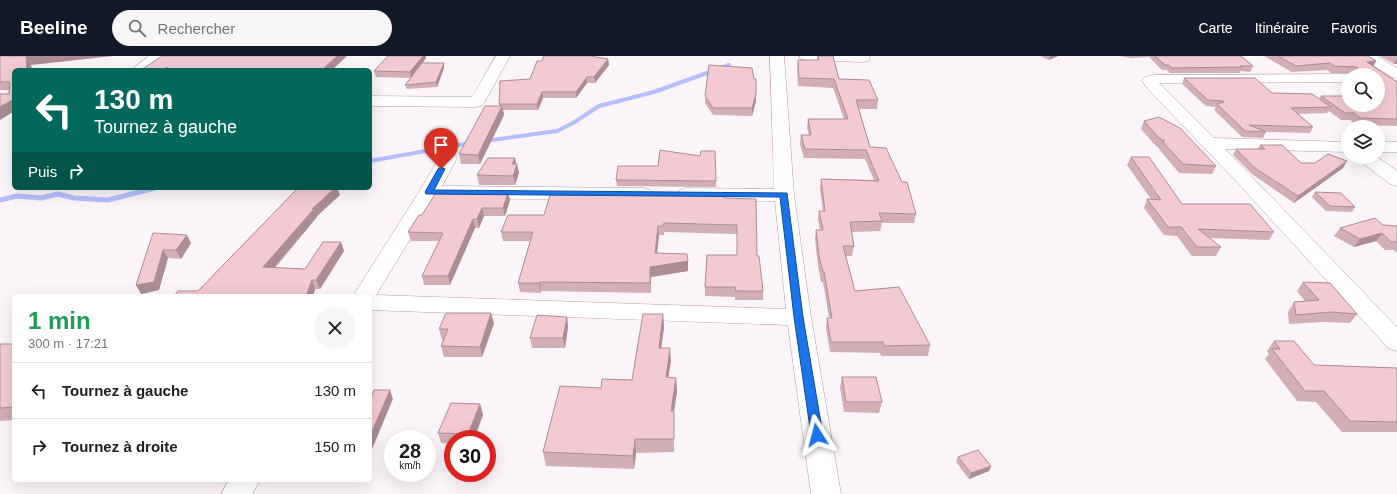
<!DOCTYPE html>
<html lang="fr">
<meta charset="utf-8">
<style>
body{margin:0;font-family:Arial,sans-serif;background:#f6f6f6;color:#202124;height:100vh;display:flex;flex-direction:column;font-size:15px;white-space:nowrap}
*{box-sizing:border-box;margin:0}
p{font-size:13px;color:#757577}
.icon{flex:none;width:22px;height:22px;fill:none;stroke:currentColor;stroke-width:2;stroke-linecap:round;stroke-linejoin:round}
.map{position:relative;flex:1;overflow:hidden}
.side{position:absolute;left:12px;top:238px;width:360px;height:188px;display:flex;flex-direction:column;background:#fff;border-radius:6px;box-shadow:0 4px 16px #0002}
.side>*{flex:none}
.top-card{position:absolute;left:12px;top:12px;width:360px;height:122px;border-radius:6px;box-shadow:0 4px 16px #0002;background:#00695c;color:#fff;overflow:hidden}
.fabs{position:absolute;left:1341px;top:12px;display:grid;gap:8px}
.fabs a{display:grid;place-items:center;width:44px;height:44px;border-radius:50%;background:#fff;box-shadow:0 4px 16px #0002;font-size:20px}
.speed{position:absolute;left:384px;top:374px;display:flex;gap:8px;font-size:20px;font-weight:700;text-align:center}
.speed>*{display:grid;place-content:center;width:52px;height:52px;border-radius:50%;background:#fff;box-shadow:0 4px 16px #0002;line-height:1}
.speed small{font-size:10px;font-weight:400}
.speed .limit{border:6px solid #d22;background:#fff;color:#111}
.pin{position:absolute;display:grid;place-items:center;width:34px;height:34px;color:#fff;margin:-41px -17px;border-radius:50% 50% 50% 0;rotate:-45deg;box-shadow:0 0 4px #0007}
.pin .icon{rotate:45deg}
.me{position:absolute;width:44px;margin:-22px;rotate:351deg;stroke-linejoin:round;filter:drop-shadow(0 0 3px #0008)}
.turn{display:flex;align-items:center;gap:14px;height:84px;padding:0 16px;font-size:18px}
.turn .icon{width:52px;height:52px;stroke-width:2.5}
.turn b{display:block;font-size:28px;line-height:34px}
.then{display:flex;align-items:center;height:38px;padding:0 16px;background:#0003;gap:8px;font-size:15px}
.round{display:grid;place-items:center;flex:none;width:42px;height:42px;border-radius:21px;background:#f6f6f6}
.head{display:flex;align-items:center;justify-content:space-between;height:68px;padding:0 16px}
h1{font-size:24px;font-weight:700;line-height:30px;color:#1e9e55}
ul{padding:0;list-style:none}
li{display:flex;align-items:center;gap:12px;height:56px;padding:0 16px;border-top:1px solid #e0e0e0}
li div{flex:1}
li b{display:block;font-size:15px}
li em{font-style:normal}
header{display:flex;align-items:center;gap:24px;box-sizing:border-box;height:56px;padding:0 20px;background:#111827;color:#fff}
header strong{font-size:19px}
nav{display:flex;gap:22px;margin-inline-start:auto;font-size:14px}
.search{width:280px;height:36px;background:#f6f6f6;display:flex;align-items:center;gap:10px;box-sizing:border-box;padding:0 14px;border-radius:22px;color:#757577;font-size:15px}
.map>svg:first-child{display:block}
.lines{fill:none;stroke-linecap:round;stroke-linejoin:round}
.stream-far1{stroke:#b4bffb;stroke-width:4}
.stream{stroke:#b4bffb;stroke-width:5}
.minor-casing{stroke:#b596ad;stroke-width:1}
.minor{fill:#fff;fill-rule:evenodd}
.wall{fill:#d2aeb5}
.shaded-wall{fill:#ab8d93}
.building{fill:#f4cad2;stroke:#ab8d93}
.route{fill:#1a73e8;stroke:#114b97}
</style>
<header>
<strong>Beeline</strong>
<div class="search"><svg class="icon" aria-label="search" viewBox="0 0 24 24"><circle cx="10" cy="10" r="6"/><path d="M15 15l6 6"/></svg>Rechercher</div>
<nav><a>Carte</a><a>Itinéraire</a><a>Favoris</a></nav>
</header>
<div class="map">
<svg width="1397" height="438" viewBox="0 0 1397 438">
<rect width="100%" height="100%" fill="#fbf5f9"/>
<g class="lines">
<path class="stream-far1" d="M485 85 557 75 573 67 599 50 654 36 729 9
M370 105 470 87"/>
<path class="stream" d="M0 144 17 140 41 142 58 138 74 142 108 144 155 132"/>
<g class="minor-casing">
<path id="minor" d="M149 0H165L148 14H131Z
M496 0H510L483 49 477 51 370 50V40L472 41Z
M770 0H784L794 139 811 261 841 438H811L788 269 370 254V240H353L419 136 439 102 442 98 448 97 454 98 457 102 442 130 643 132 650 134 653 138 650 142 643 144 435 142 376 239 786 253 775 145 687 144 680 142 677 138 680 134 687 132 774 133Z
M799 0H869L870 2 868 5 863 6 806 4 801 3Z
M1360 0H1377L1397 12V22L1392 21 1362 3Z
M1348 18 1353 19H1348V26L1159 27 1214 82 1348 86V96L1225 93 1397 271V295L1388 292 1238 127 1146 31 1142 24 1145 21 1154 19Z
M1378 86H1397V96H1378Z
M1357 101H1377L1397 115V130L1390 128 1360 105Z
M229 424H260L252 438H221Z"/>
</g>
<use href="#minor" class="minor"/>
</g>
<path class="wall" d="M0 0 31 9 32 14H14V55L0 64V38H9L10 34H0Z
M388 0H426V2L423 7 444 12 437 31 407 33 405 29 411 22 376 21 374 15Z
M817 0H833L839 23 878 44 877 53H859L870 91 916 158 914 167H882L880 175 851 176 854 190 852 200H846L855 235 930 289 928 300H881L880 297 830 296 826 272 827 262H829L823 226H821L818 210 815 183 816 174H820L818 164 819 155H823L820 132 821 123 874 124 865 103 804 102 800 88 801 79H809L807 72 808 63H844L833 32 798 30 797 12 798 4H817Z
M1040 0H1058L1049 4Z
M1119 0H1241L1253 10 1250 16 1240 15V17H1170L1167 14H1162L1149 1 1131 2Z
M1264 0H1368L1376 5 1373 10 1397 26V70L1356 69 1350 64H1341L1329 55 1327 57 1298 58 1313 71 1310 77 1266 76 1263 82 1242 81 1214 54 1216 51 1206 50 1182 28 1184 22 1272 37 1319 43 1321 40 1378 49V19H1350L1351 17H1331L1327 14 1292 16Z
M1380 0H1397V8H1394Z
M608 3 609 9 595 27H587L576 42H543L538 54H503L504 59 480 108H461L459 98 499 50V48L530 23Z
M754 23 756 38V45L752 60 713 59 705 47V40Z
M1144 65 1216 110 1212 118 1179 117 1159 93V92L1156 90 1141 73Z
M1260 89 1301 107 1343 112 1294 147 1252 118 1233 99 1236 93H1258Z
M1131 101 1182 148 1274 176 1269 184 1210 182 1221 191 1216 200H1192L1177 180 1164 179 1144 152 1147 143H1151L1127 109Z
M515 102 519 117 515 129H479L477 119Z
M616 124 716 125V131L617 130Z
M298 132H337L340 139 317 160V161L275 212 305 213 341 186 344 195 320 233H315L313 240H174L198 235Z
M508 136 510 144 505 160H484L479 172H475L450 229H424L422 220 439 185H411L408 176 422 159Z
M1315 136 1355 151 1352 156 1326 155 1312 141Z
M716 140 724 142 757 200 763 235V244H735V241L705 240V231L737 199V178L664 176V179H659L657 197 688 215 651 221V237L541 235V237L520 236 518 227 530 185H503L501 176 544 159Z
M1383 169 1397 170V197L1394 194H1385L1376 185 1354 191 1334 180 1340 172Z
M153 177 191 187 181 203 168 202 159 234 141 238Z
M1303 226 1357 258 1350 267 1324 266 1289 268 1288 256 1294 246 1305 245 1297 235Z
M663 258 664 272 661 292 671 305 668 321 676 322 677 335 674 355V396L636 397 634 413 546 410 543 396 632 324Z
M567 261 568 271 565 292H532L530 282Z
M494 267 482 301H444L441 290 444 284H442L439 273Z
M1274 285 1314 309 1397 312V376H1342L1316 346 1297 345 1265 303 1269 298 1267 295Z
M0 288H14V364L0 365Z
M842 321 882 346 879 357 844 356 840 331Z
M480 348 483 359 474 383H453V388L441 387 438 377Z
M958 401 991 410 989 415 969 423 956 406Z"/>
<path class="shaded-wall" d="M26 0H113L31 9 32 14H27Z
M337 0H347L332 14H322Z
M423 0H426V2L411 22 410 16Z
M1050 0H1058L1049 4Z
M1397 2V8H1394Z
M608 3 609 9 595 27 594 21Z
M1376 5 1373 11 1367 6Z
M444 7V12L437 31 436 26Z
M587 21V27L576 42V36Z
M542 36 543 42 538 54 537 48Z
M756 38V45L752 60V52Z
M14 43V55L0 64V51Z
M502 50 504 59 480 108 478 99Z
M515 102 516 110 517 108 519 117 515 129 512 108Z
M1347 105 1343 112 1294 147 1298 140Z
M335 132H337L340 139 317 160V161L267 220 263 211 312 153Z
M508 136 510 144 505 160 503 152Z
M482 152 484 160 479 172 477 163Z
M473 163 475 172 450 229 448 220Z
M658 170 659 179 656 207 655 197Z
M1382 177 1376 185 1354 191 1360 183Z
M187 179 191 187 181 203 176 194Z
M341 186 344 195 320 233 316 224Z
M163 194 168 202 159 234 141 238 136 229Z
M688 205V215L651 221V237L650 211Z
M312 224 315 233 313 240H306Z
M540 226 541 235V237L539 227Z
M491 257 494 267 482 301 480 291Z
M663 258 664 272 659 305V292Z
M567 261 568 271 565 292 563 282Z
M670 292 671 305 666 334V321Z
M676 322 677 335 672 369 671 355Z
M390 334 393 343 370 398V380Z
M480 348 483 359 474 383H469L468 378Z
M635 383 636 397 634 413 633 400Z
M991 410 989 415 969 423 971 417Z"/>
<path class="building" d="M0 0H29H26L27 14H14V43L0 51V38H9L10 27 9 26H0Z
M162 0H337L322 14H169L167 11 164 14H141Z
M388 0H423L410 16 374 15Z
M544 0H590L608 3 594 21H587L576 36H542L537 48H499L500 25 530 23 537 5H542Z
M818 0H833L839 23 869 24 878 44H856L870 91 886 92 902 126H907L916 158 879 157 882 165 850 166 854 190H843L855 235 899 231 930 289 884 290 883 286H831L827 262H832L824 216H823L819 200 816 174H823L819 155H825L821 123 879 125 866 94 805 93 801 79H811L808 63H848L834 23 799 22 798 4H819Z
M1155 0H1241L1253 10H1240L1242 11 1172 12 1169 9H1165Z
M1278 0H1368L1376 5 1367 6 1397 26V63L1360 62 1354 57H1345L1321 40H1348V49H1378V19H1353V14H1358L1357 11 1334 10 1330 7 1296 10Z
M422 7H444L436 26 405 29Z
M709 9 752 12 754 23H756V38L752 52H713L705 40Z
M1184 22H1255L1272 37 1312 38 1331 51 1291 52 1313 71 1249 69 1266 76 1245 75 1217 48 1224 46 1223 45 1208 44Z
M485 50H502L478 99 459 98Z
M1159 61 1180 72 1216 110 1183 108 1162 85H1165L1159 82 1144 65Z
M1260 89H1282L1301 107H1315L1328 98 1347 105 1298 140 1255 112 1236 93H1265Z
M660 94 700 100 701 95H715L716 125 616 124 618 110H658Z
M1131 101H1149L1182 148H1250L1274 176 1198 173 1221 191H1197L1181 171H1168L1147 143 1161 144Z
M488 102H515L512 108H517L513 120 477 119Z
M298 132H335L312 153H314L263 211 305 213 323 186H341L316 224H312L306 240H174L178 235H198Z
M437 135 508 136 503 152H482L477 163H473L448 220H422L443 177 408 176 419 159H422Z
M614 136 716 137V140L724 139V142L756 143 757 200H759L763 235H736L735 231H705L707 199H737V169L664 167 663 170H658L655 197 687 198 688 205 650 211V227L540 226 539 227H518L533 176H501L508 159H544L550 139H614Z
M1315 136 1341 137 1355 151 1330 150Z
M1375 162 1383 169 1397 170V186H1391L1382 177 1360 183 1340 172Z
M153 177 187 179 176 194H163L154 226 136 229Z
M1303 226 1330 227 1357 258 1331 256 1296 259 1294 246 1319 244Z
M446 257H491L480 291 441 290 448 273H439Z
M643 258H663L659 292H670L666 321 676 322 671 355H674V383H635L633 400 543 396 560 330 601 332 602 323 632 324Z
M537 259 567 261 563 282H530Z
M1274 285H1294L1314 309 1397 312V366L1350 365 1324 335H1305L1272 293H1280Z
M0 288H14V351L0 352Z
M842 321H876L882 346H846Z
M374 334H390L370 380V345Z
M451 347 480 348 468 378 438 377Z
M978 394 991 410 971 417 958 401Z"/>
<path class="route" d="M441 111 445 113 434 134 787 137 803 261 823 379 821 382 817 384 813 382 811 379 794 261 780 141 426 138 425 136 438 113Z"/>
</svg>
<div class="fabs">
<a><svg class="icon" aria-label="search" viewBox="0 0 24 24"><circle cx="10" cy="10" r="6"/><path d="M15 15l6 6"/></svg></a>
<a><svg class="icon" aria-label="layers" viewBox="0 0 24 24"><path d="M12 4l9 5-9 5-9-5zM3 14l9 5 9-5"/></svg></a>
</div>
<div class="speed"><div>28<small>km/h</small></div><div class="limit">30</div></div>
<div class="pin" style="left:441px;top:113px;background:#d93025"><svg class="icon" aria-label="arrive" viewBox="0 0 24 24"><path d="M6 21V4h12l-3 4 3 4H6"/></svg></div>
<svg class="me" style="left:817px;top:379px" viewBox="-20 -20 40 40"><path d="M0-17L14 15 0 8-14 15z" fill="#1a73e8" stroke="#fff" stroke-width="4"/></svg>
<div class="top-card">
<div class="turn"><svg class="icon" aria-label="left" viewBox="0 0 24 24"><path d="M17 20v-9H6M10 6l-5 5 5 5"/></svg><div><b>130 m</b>Tournez à gauche</div></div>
<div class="then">Puis<svg class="icon" aria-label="right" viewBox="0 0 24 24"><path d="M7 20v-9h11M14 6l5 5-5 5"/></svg></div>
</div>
<section class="side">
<div class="head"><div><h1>1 min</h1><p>300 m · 17:21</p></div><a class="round"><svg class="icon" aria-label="close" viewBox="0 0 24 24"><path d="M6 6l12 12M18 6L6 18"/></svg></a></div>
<ul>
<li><svg class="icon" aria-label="left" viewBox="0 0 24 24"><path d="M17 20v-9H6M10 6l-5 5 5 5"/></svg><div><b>Tournez à gauche</b></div><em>130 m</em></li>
<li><svg class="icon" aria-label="right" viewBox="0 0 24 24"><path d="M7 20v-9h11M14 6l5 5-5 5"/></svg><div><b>Tournez à droite</b></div><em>150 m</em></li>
</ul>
</section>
</div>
